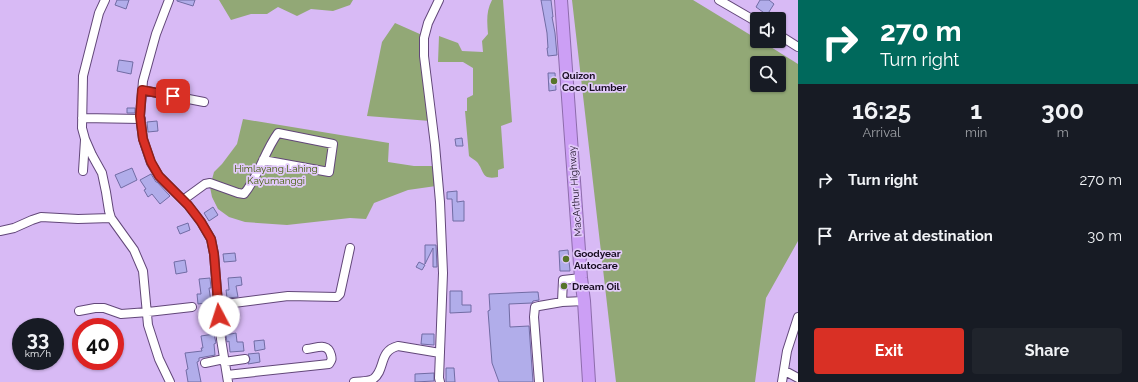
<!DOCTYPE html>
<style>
body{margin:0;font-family:Raleway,sans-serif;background:#20242c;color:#f1f3f6;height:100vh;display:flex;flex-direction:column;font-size:15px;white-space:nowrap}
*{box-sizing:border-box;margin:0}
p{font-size:13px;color:#9ea1a6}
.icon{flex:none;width:22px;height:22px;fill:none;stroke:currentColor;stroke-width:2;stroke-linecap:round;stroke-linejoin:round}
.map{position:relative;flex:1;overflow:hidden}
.details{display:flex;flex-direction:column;background:#171b24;width:340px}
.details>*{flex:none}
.banner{background:#00695c;color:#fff;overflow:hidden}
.fabs{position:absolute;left:750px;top:12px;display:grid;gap:8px}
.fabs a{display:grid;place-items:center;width:36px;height:36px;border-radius:4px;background:#171b24;box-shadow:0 1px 3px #0004;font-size:20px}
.speed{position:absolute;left:12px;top:318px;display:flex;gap:8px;font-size:20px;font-weight:700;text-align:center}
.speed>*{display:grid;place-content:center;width:52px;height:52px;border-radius:50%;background:#171b24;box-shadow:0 1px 3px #0004;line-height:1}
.speed small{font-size:10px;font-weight:400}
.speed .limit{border:6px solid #d22;background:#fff;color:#111}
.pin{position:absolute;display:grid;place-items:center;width:34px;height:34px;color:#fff;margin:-17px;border-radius:8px;box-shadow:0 2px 6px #0006}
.me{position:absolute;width:44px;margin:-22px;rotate:355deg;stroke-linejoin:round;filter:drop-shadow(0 0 3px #0008)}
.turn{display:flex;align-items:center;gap:14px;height:84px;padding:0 16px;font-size:18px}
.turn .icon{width:52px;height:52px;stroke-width:2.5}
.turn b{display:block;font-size:28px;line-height:34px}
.eta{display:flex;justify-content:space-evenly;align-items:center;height:68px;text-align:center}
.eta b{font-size:24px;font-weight:700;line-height:28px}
.action{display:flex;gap:8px;margin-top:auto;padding:8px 16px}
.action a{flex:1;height:46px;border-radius:4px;background:#d93025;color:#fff;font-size:16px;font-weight:700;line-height:46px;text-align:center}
.action a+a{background:#20242c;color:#f1f3f6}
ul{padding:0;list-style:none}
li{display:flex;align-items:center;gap:12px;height:56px;padding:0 16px}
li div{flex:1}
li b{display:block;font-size:15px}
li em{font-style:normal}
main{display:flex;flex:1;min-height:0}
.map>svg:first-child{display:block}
.green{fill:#92a876;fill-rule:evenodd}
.building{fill:#b1adea;stroke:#716ca4}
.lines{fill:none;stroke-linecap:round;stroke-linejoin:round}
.minor-casing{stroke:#624779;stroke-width:10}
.highway-casing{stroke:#8d6cab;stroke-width:14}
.minor{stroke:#fff;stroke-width:8}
.highway{stroke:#cc9ff5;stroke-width:12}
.route-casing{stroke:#8d1f18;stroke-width:10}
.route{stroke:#d93025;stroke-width:7}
.poi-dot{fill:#57752a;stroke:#e2cafa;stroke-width:1.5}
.labels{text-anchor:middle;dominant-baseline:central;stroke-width:3.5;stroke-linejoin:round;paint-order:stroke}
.poi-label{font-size:10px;font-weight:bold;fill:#180d22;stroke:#e2cafa;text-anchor:start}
.park-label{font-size:10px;fill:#425f07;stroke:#e2cafa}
.street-label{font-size:10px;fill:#180d22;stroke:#e2cafa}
</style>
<main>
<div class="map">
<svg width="798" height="382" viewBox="0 0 798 382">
<rect width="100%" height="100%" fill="#d8baf5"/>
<path class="green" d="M219 0H353L350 5 333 11 311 9 297 16 278 7 267 14H251L231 20Z
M492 0H503L512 122 501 126 504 168 498 170V177C481 180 485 172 477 162 475 160 471 158 469 156L465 111H467V98L473 95V68L463 62H438L439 36 458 43 462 51 483 52 482 41 488 34C487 22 486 11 492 0Z
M572 0H693L757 39V41H761L798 64V241L766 298 755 382H616ZM757 63H779V85H757Z
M395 23 422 35 430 121 367 116 382 42Z
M243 119 389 143 388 162 414 166H435L436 186 408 190 374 203 366 219 350 218 287 225 245 222 229 217 218 209 212 197 210 187 214 172 222 164 237 144Z"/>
<path class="building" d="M117 0H129L126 9 115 5Z
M177 0H195L193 6 177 1Z
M541 0H551L553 17H552L555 33 557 55 548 56 547 48H548L547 33Z
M760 0H769L774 4 767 15 756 7Z
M119 60 133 62 131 74 117 71Z
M548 73H555L556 90 549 91Z
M127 108H135V113H127Z
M157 121 158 131 148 132 147 122Z
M462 138 463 146H456L455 139Z
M132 168 137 180 121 188 115 175Z
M151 174 156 182H157L170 196 160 204 152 194 148 197 144 190 146 189 140 180Z
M457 191V202L464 201V221H453L452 199H447V192Z
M213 207 218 215 209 221 204 213Z
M188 223 190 230 180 234 177 227Z
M425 245H436L437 267H433V248L425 264Z
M568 250 570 271H560L559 251Z
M235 253 236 261 224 262 223 254Z
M185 260 187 272 176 274 174 262Z
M419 262 425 265 422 270 416 267Z
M241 277 242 285 236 286 238 297 227 298 226 290H229L228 278Z
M210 278 211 288H209L211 302 198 304 197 294H201L199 279Z
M450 291H462V305H471V312L450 313Z
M533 292H538L539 300 533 301 532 303 509 304 510 327 529 326 533 382H499L492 363 488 311 490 310 489 294Z
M236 333 237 342H243L244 351 230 352 229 341 227 342 226 335Z
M214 334 216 343 214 344 215 355 199 358V361L197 362 201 382H188L186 370 188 369 185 353 202 351 201 348H203L201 336Z
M422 334H434V345L421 344Z
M264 340 265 349 255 351 254 341Z
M259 353 260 362 248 364 250 359 248 354Z
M446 368H454L455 382H446Z
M434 373V381L415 382V374Z"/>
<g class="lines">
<g class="minor-casing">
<path id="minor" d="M105 0 99 13 83 76 82 128 85 139 92 155 102 173 106 192 109 211 111 218 134 250 143 271 148 325 159 359 170 382
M169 0 156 34 143 81 140 116 143 139 151 163 159 176 188 205 201 222 211 239 214 254 221 339 228 382
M439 0 428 23 424 38V56L435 145 440 202 443 273 439 378 440 382
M719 0 757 22
M779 35 798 47
M142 90 204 102
M82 118 141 119
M83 171 85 140
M183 200 205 184 210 183 238 193 244 194C259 176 264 152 278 133L333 144 329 172 263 160
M0 231 14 228 32 220 41 217 78 219 111 218
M562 302 563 280 581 278
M218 305 288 296 337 297 340 294 350 248
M79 311 95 308H104L121 314 148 312 192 307
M224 362 245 359
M205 363 224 359
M785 371 798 378
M227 375 329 364C332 360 332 359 331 355 328 342 317 348 307 349
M354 382C360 381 368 382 373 379 386 370 378 351 398 346L440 353
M539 382 534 317 535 307 539 306 562 302 584 301
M782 382 787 351 798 317"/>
</g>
<g class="highway-casing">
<path id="highway" d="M561 0 581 278 584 301 589 382"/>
</g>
<use href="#minor" class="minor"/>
<use href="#highway" class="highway"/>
</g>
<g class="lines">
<g class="route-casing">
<path id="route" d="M173 96 142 90 140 116 143 139 151 162 159 176 188 205 195 214 201 222 211 239 214 254 219 316"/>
</g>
<use href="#route" class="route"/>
</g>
<g class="poi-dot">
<circle cx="554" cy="81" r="4"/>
<circle cx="566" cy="259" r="4"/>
<circle cx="564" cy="286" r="4"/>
</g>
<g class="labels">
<g class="poi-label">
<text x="562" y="75">Quizon<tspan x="562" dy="12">Coco Lumber</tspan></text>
<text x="574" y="253">Goodyear<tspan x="574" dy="12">Autocare</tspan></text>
<text x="572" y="286">Dream Oil</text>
</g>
<g class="park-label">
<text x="276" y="168">Himlayang Lahing<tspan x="276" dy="12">Kayumanggi</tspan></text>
</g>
<g class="street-label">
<text transform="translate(575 191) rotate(-94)">MacArthur Highway</text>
</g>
</g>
</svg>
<div class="fabs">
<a><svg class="icon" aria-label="sound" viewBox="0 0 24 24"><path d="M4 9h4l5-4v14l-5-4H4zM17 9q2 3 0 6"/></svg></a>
<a><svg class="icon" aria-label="search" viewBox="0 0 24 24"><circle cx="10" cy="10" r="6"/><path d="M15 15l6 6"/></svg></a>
</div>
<div class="speed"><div>33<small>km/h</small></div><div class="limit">40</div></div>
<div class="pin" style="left:173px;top:96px;background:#d93025"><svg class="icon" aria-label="arrive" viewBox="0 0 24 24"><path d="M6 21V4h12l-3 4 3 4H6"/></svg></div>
<svg class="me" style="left:219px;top:316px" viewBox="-20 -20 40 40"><circle r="19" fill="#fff"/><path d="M0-13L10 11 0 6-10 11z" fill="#d93025"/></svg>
</div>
<section class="details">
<div class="banner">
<div class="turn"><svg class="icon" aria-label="right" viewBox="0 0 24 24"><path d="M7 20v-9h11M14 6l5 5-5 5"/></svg><div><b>270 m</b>Turn right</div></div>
</div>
<div class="eta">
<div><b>16:25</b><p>Arrival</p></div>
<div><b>1</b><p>min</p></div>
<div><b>300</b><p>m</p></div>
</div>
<ul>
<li><svg class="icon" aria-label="right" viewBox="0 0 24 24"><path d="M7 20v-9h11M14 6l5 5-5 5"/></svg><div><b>Turn right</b></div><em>270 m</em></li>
<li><svg class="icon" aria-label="arrive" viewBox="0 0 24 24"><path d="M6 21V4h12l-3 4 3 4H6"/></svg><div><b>Arrive at destination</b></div><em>30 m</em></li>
</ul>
<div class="action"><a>Exit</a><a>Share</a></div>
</section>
</main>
